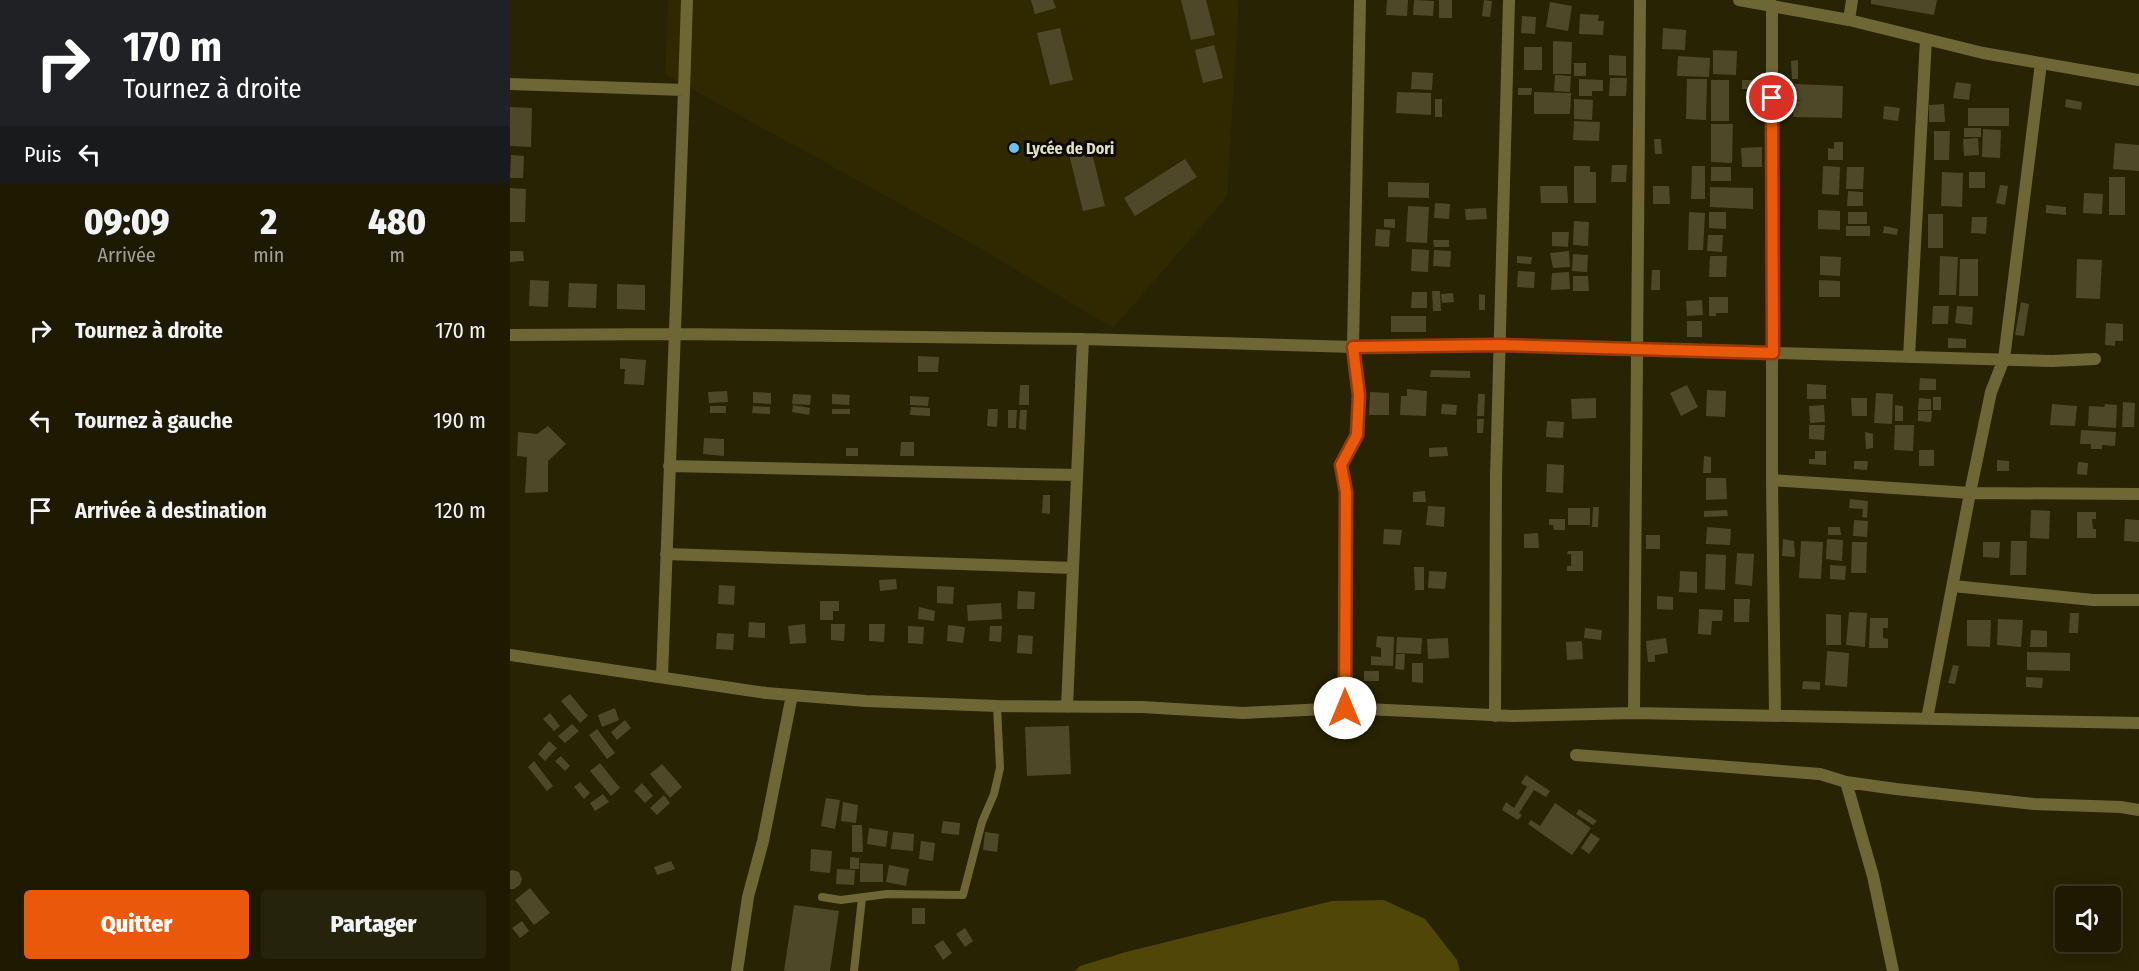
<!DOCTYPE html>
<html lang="fr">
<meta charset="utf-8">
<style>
body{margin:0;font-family:"Fira Sans Condensed",sans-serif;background:#26230c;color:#f1f3f6;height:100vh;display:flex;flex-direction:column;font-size:22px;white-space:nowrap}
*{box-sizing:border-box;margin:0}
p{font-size:20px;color:#a1a199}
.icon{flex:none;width:33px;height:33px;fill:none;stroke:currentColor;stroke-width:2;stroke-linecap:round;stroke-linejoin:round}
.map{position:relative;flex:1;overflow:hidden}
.sheet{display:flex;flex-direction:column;background:#1e1a02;width:510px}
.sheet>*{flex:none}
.hud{background:#202124;color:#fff;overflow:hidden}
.tools{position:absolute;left:1545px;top:886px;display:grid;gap:12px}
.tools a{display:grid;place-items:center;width:66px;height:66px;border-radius:6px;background:#1e1a02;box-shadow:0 3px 15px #0003,0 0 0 2px #3c3824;font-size:30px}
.pin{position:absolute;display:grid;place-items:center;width:51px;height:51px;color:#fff;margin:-26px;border:3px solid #fff;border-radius:50%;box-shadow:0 2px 6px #0007}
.me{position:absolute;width:66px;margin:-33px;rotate:0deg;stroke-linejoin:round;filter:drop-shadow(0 0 4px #0008)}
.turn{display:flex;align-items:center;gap:21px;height:126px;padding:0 24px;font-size:27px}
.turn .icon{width:78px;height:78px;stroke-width:2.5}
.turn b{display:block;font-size:42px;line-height:51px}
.then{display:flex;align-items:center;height:57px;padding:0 24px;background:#0003;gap:12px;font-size:22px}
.eta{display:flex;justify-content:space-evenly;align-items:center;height:102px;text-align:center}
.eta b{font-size:36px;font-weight:800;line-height:42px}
.cta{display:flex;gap:12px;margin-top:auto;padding:12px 24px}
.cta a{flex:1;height:69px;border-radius:6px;background:#ea580c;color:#fff;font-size:24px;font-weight:800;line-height:69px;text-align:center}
.cta a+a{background:#26230c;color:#f1f3f6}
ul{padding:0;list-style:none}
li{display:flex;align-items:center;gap:18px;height:90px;padding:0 24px}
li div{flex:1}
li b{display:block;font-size:22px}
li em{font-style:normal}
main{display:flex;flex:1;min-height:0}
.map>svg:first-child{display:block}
.built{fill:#302900}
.green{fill:#504607}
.building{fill:#4e4828}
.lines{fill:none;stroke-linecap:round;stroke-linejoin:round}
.service{stroke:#6f6636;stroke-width:8}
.minor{stroke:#6f6636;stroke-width:12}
.route-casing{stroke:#983908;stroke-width:15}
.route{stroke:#ea580c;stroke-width:10}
.poi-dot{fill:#67c4ef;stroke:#0e0c02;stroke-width:2}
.labels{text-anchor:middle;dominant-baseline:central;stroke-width:6;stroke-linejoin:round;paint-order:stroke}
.poi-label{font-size:16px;font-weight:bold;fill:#e1decb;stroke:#0e0c02;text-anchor:start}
</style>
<main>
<section class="sheet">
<div class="hud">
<div class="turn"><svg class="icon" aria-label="right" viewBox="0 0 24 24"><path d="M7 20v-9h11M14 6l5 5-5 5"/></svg><div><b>170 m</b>Tournez à droite</div></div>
<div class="then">Puis<svg class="icon" aria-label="left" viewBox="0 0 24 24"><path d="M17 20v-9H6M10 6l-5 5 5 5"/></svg></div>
</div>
<div class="eta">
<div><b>09:09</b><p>Arrivée</p></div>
<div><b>2</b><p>min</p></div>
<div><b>480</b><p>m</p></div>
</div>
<ul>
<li><svg class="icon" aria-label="right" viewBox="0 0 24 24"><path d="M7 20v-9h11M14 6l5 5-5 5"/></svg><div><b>Tournez à droite</b></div><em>170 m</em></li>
<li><svg class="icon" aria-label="left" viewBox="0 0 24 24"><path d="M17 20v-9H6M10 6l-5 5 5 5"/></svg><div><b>Tournez à gauche</b></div><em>190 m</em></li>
<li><svg class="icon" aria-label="arrive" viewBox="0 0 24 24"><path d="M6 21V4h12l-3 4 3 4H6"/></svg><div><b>Arrivée à destination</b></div><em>120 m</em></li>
</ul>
<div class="cta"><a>Quitter</a><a>Partager</a></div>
</section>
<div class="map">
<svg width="1629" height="971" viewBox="0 0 1629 971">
<rect width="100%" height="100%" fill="#282302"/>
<path class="built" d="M158 0H729L717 197 603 328 470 248 155 74Z"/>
<path class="green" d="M874 900 915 919 947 960 950 971H565L570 966 616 952 822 901Z"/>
<path class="building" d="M521 0H543L546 8 525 14Z
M671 0H696L705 35 681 40Z
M877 0H898L897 16 876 15Z
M904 0 924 1 923 16 903 15Z
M929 0H942V18H929Z
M974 0 982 1 980 17 972 16Z
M1361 0H1427L1424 15 1361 4Z
M1040 2 1062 6 1058 31 1036 27Z
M1070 14 1089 15 1088 21H1094L1093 35 1069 34Z
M1012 16 1026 17 1025 34 1011 33Z
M550 28 563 80 540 85 527 33Z
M1153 28 1176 30 1175 50 1152 49Z
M1043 41 1062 42 1061 74H1043Z
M704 45 713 78 693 83 685 50Z
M1014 47H1032V70H1014Z
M1203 50 1227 51 1226 75 1203 74Z
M1099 55 1116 56V76L1099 75Z
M1168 56 1200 58 1199 77 1167 76Z
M1288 60V79H1282L1281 61Z
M1064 63H1076V76H1064Z
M902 72 923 73 922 90 901 89Z
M1045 75 1061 76 1060 92 1044 91Z
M1100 78H1117L1116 96H1099Z
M1069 79 1093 80V91H1082V96H1069Z
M1177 79H1197L1196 120 1176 119Z
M1201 80H1219V121H1201Z
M1232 80H1254V89H1232Z
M1446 82 1461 84 1459 100 1443 98Z
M1285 84 1333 86 1332 118 1283 117 1284 101H1293L1284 100Z
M1008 88H1022L1021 95H1008Z
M887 92 921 93V115L886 113Z
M1024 92 1061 93 1060 114H1024Z
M925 99H932V117H925Z
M1064 99 1083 100 1082 120 1064 119Z
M1556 99 1572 102 1571 110 1555 107Z
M1434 104 1435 122H1419V105Z
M1374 106 1390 108 1388 121 1373 119Z
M0 107 22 108 21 147 0 146Z
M1458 108H1499V126H1458Z
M1064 121 1090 122 1089 141 1063 140Z
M1201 124H1223L1222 163 1201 162Z
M1454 128H1471V137H1454Z
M1473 129 1491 130 1490 158 1472 157Z
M1424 131H1440L1439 160H1424Z
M1468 138 1469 155 1454 156 1453 139Z
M1144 139H1151L1152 154H1145Z
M1324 142H1333V160H1318V148L1324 149Z
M1605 143 1629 145V171L1603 169Z
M580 145 595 206 573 211 558 150Z
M1252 147V167H1232L1231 148Z
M1 155 14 156 13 178H0Z
M675 159 687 177 625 216 614 198Z
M1102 165H1117L1116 182H1101Z
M1064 166H1080V172H1086V203H1064Z
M1182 166H1195V199H1181Z
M1313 166 1330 167 1329 195 1312 194Z
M1201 167H1221V181H1201Z
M1337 167H1354L1353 189H1336Z
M1432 172 1453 173 1452 207 1431 206Z
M1459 172H1475V188H1459Z
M1599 177H1615V215H1599Z
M878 182 919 183V198L878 197Z
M1490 185 1498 186 1495 205 1486 203Z
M1030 186H1057L1058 203H1031Z
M1143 186H1159L1160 204H1143Z
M1200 187 1243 188V209L1200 207Z
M0 188 16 189 15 222H0Z
M1338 191 1353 192V206H1337Z
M1574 193 1593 194 1592 214 1573 213Z
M925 203 940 204 939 219 924 218Z
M1536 205 1556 207V215L1536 213Z
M898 206 919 207 917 243 896 242Z
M976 208 977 219 956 220 955 209Z
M1308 210 1330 211V230L1308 229Z
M1179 212 1195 213 1193 250H1178Z
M1199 212H1216V229L1199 228Z
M1338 212H1357V224H1338Z
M1418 214H1433V248H1418Z
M1462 217H1477L1476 234 1461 233Z
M874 219H885V228L874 227Z
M1064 221 1079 222 1078 246 1063 245Z
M1336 226H1360V236H1336Z
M1374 226 1388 229 1387 235 1373 233Z
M866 229 880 230 879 247 865 246Z
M1042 232H1059L1058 247 1042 246Z
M1198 235H1213L1212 252 1197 251Z
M923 240H939V247H924Z
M902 249 919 250 918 272 901 271Z
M924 250 941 251 940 267 923 266Z
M0 251H13L14 261 0 262Z
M1059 251 1060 267 1043 268 1040 253Z
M1063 254 1078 255 1077 272 1062 271Z
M1007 256 1022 257 1021 264 1007 263Z
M1200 256H1217L1216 277H1199Z
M1310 256 1331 257 1330 276 1310 275Z
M1430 256 1448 257 1446 295H1429Z
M1450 259H1468V296H1449Z
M1567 259 1592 260 1590 299 1566 298Z
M1142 270H1150V290H1141Z
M1008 271 1025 272 1024 288 1007 287Z
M1059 272 1060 289 1041 290 1042 273Z
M1063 276H1078L1079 291H1063Z
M20 280 39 281 38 307 19 306Z
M1309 280 1330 281V297H1309Z
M59 283 87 284 86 308 58 307Z
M107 284 135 285V310L107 309Z
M922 291H930L931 311H923Z
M902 292H917V308H901Z
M943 293 944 302 932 303 931 294Z
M969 294 975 295V310H969Z
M1199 297H1218V313H1206V316H1199Z
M1192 300 1193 315 1177 316 1176 301Z
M1511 302 1519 304 1514 336 1505 335Z
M1423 306H1439L1438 324H1422Z
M1447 306 1463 307 1462 325 1445 323Z
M881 316H916V332H881Z
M1177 321H1192V337H1177Z
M1596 323 1613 324V341H1605V346L1595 345Z
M1438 338 1456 339V348H1438Z
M408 356 429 357 428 372H408Z
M110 358 136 360 134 385 114 384 115 369H110Z
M921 370 960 371V378L920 377Z
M1410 378 1426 379V390H1409Z
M1297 384 1316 385V399H1297Z
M510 385H519V405H509Z
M1177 385 1188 407 1171 416 1160 393Z
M897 389 917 391 916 416 890 415 891 396H897Z
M1197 390 1216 391 1215 417 1196 416Z
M217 391 218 402 199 403 198 392Z
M243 392 261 393V404L243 403Z
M860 392 879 393V415H859Z
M1366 393 1383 394 1382 424 1364 423Z
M283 394 301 395 300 405 282 404Z
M322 394 340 395 339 405 322 404Z
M968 394H975L974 416H967Z
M400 396 419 397 418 406 400 405Z
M1423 397H1431V410H1423Z
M1086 398V418L1062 419 1061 399Z
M1341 398H1357V416H1342Z
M1409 398 1421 399V410H1408Z
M1613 402 1625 403 1624 427H1612Z
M932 404 947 405 946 415 931 414Z
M1542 404 1567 406 1565 426 1540 425Z
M1595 404 1607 405 1606 428 1578 426 1579 406 1594 407Z
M283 405 300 408 299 415 282 412Z
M1314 405 1315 422 1300 423 1299 406Z
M1385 405 1393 406V421H1385Z
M200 406H216V413H200Z
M243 406 260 407V414L242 413Z
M401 407 420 408V416L400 415Z
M322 409H340V414H322Z
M478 409H488L487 427 477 426Z
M498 410H507L506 428H498Z
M510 410H517L516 430 509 429Z
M1408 411H1422L1421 422 1408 421Z
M967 419H974L973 433H967Z
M1037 421 1054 422 1053 438 1036 437Z
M1299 425H1315L1314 440 1299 439Z
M1385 425H1404L1403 451 1384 450Z
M38 426 56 444 38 461V492L15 493 17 457 7 456 8 432 27 434Z
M1571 430 1606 432 1605 446 1592 445V449H1581V444H1570Z
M1355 432 1363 434V448L1356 449Z
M194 438 214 439V456L193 454Z
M391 442H404V456H390Z
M937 447 938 456 919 457V448Z
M336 448H348V456H336Z
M1409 450H1424V466H1409Z
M1305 451H1316V465L1299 464V459H1305Z
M1194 456 1201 457V473H1193Z
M1487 460 1499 461V471H1487Z
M1344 461H1358L1357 470 1344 469Z
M1568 462 1578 463 1577 475 1567 474Z
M1037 464 1054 465 1053 493 1036 492Z
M1196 478H1216L1217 499 1196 500Z
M915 491 916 502H903V492Z
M533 495H540V514L532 513Z
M1340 499 1358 501 1357 518 1352 517 1353 509 1339 508Z
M918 506 935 507 934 527 916 525Z
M1083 507H1089L1088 527H1082Z
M1058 508H1080V525H1058Z
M1217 510 1218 516 1194 517V511Z
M1521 510 1540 511 1539 539 1520 538Z
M1567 512H1586V519H1582L1583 529H1586V538H1567Z
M1039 519H1055V530H1044L1043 525H1039Z
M1615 519 1629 520V542L1614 541Z
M1344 520 1358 521 1357 537 1343 536Z
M1197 527 1221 529 1220 545 1196 544Z
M1318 527H1330L1331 535H1318Z
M874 529 892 530 890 545 873 544Z
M1028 533 1029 548H1014V534Z
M1136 535H1150V549H1136Z
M1273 539 1284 541 1285 557 1272 556Z
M1317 539 1333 540 1332 561 1316 559Z
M1291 541 1313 542 1311 579 1289 578Z
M1501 541H1517L1516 575H1500Z
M1342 542H1357L1356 573H1341Z
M1473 542H1490L1489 558 1473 557Z
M1058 551H1073V571H1057V566H1061V554H1057Z
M1227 553 1244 554 1242 586 1225 584Z
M1196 554 1216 555 1215 590 1195 589Z
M1320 565 1336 566 1335 580 1320 579Z
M904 567H914V590H905Z
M919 571 937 572 935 589 918 588Z
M1170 571 1187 572V593L1169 592Z
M386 579 387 589 370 591 369 580Z
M209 585 225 586 224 605 208 604Z
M427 586 444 587 443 604 427 603Z
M508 591 525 592 524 609H507Z
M1147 596 1163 597V610L1147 609Z
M1224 599H1240L1239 622H1224Z
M310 601H329V611H323V620H310Z
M491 603 492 619 458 621 457 605Z
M409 607 425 611 424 621 408 619Z
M1189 609 1213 610 1212 621H1202L1201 635 1188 634Z
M1339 612 1357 613 1355 647 1336 645Z
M1560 613H1569L1568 633H1559Z
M1316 614 1331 615V645H1316Z
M1360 618H1378V628H1373V638L1378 639V648H1359Z
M1488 619 1513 620 1511 647 1487 645Z
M1457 620H1481L1480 647 1457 646Z
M239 622 255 623V638L238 637Z
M295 624 296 643 280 644 278 626Z
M321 624H335L334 641 321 640Z
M359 624H375L374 642 359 641Z
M438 625 455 627 453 643 437 641Z
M398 626 414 627 413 644 398 643Z
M480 626H492L491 642 479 641Z
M1075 628 1092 630 1091 640 1074 638Z
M1521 630 1537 631V647H1520Z
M207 633 224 634 223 650 206 649Z
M508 635 523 636 522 654 507 653Z
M867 636 884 637 883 666 861 665V656L871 657V648L866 647Z
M887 637 912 638 911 654 886 653Z
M938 638 939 658 918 659 917 639Z
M1156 638 1158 653 1145 655V662H1138L1136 641Z
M1072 641 1073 659 1057 660 1056 642Z
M1317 651 1339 653 1337 687 1315 685Z
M1517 652 1560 653V671L1517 670Z
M886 654H895L894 670 885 669Z
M902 663H913V683L902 682Z
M1443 665 1449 666 1445 684 1438 683Z
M854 671H869V681H854Z
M1516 677 1533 678 1532 688 1516 687Z
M1293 681 1310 682V690L1292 689Z
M60 694 78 716 70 723 51 701Z
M105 708 109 720 92 727 88 715Z
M40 713 50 726 44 731 33 719Z
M115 720 121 728 107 740 101 732Z
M62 724 69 731 55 743 48 736Z
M559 726 561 774 517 776 515 727Z
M87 729 105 753 97 759 79 735Z
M39 741 47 748 35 761 28 754Z
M51 756 60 766 55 771 45 761Z
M24 761 43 786 37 791 18 767Z
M90 763 110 788 101 796 80 771Z
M152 764 172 787 160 798 140 774Z
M1016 775 1040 791 1036 797 1024 790 1009 813 1012 815 1008 820 992 810 996 802 1004 808 1017 787 1011 783Z
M70 782 80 793 74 799 64 787Z
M132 783 143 796 135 803 124 791Z
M93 794 99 802 85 811 80 803Z
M154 795 160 803 147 815 140 808Z
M316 798 330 800 325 829 311 826Z
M333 802 348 805 346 823 331 821Z
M1045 803 1081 828 1062 855 1018 824 1021 820 1030 826Z
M1069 809 1087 821 1083 825 1066 814Z
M433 821 450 823 449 835 431 833Z
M342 825H352L353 852H342Z
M359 828 378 831 376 847 357 844Z
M383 832 404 834 403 851 381 849Z
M475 832 489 834 487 852 473 850Z
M1081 833 1090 839 1079 854 1071 848Z
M411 841 425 843 423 861 409 859Z
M301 849 322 851 320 873 300 871Z
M340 857 349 858V869H340Z
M161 861 165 869 147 875 144 867Z
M350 863 373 864V882H350Z
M379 865 399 869 396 886 376 882Z
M327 869 345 870 344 885 326 884Z
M2 870 9 872 12 879 10 885 4 889H0V871Z
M20 888 40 913 24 925 5 900Z
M284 905 329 911 320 971H274Z
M402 908H415V924H402Z
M12 921 19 931 10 938 2 928Z
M455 928 463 941 455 947 446 934Z
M433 940 442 953 433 960 424 946Z"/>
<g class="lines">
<path class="service" d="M312 897 331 900 377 894 453 895 472 822 484 794 490 768 487 706
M344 971 352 898"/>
<path class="minor" d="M1229 0 1339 20 1473 53 1629 80
M1262 5V480L1265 716
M1339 20 1342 0
M0 84 174 90 152 677
M174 90 177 0
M0 335 165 334 573 339 843 347 989 345 1542 361 1585 359
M1399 357 1416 39
M159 466 567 475
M1262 480 1460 493 1629 494
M156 554 563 568
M1443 586 1583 600H1629
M0 655 256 693 356 701 487 706 632 707 733 713 835 708 1002 716 1124 713 1629 723
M557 707 573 339
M835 708 836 492 831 465 847 435 849 395 843 347 850 0
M1124 713 1130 0
M985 716 986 477 999 0
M1417 719 1460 493 1481 392 1494 359 1531 63
M1066 755 1310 774 1336 782 1386 789 1524 804 1611 807 1629 810
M1336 782 1363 876 1383 971
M227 971 238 897 253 841 282 695"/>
</g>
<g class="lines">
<g class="route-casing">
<path id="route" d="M835 708 836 492 831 465 847 435 849 395 843 347 989 345 1263 353 1262 98"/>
</g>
<use href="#route" class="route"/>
</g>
<circle class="poi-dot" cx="504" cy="148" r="6"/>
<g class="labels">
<g class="poi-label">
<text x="516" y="148">Lycée de Dori</text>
</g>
</g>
</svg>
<div class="tools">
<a><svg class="icon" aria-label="sound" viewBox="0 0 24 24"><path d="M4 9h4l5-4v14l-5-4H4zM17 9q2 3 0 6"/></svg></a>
</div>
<div class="pin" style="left:1262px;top:98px;background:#d93025"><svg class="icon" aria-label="arrive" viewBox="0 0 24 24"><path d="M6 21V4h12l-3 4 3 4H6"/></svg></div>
<svg class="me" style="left:835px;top:708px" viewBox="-20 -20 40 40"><circle r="19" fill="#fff"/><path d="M0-13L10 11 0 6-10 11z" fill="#ea580c"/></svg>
</div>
</main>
